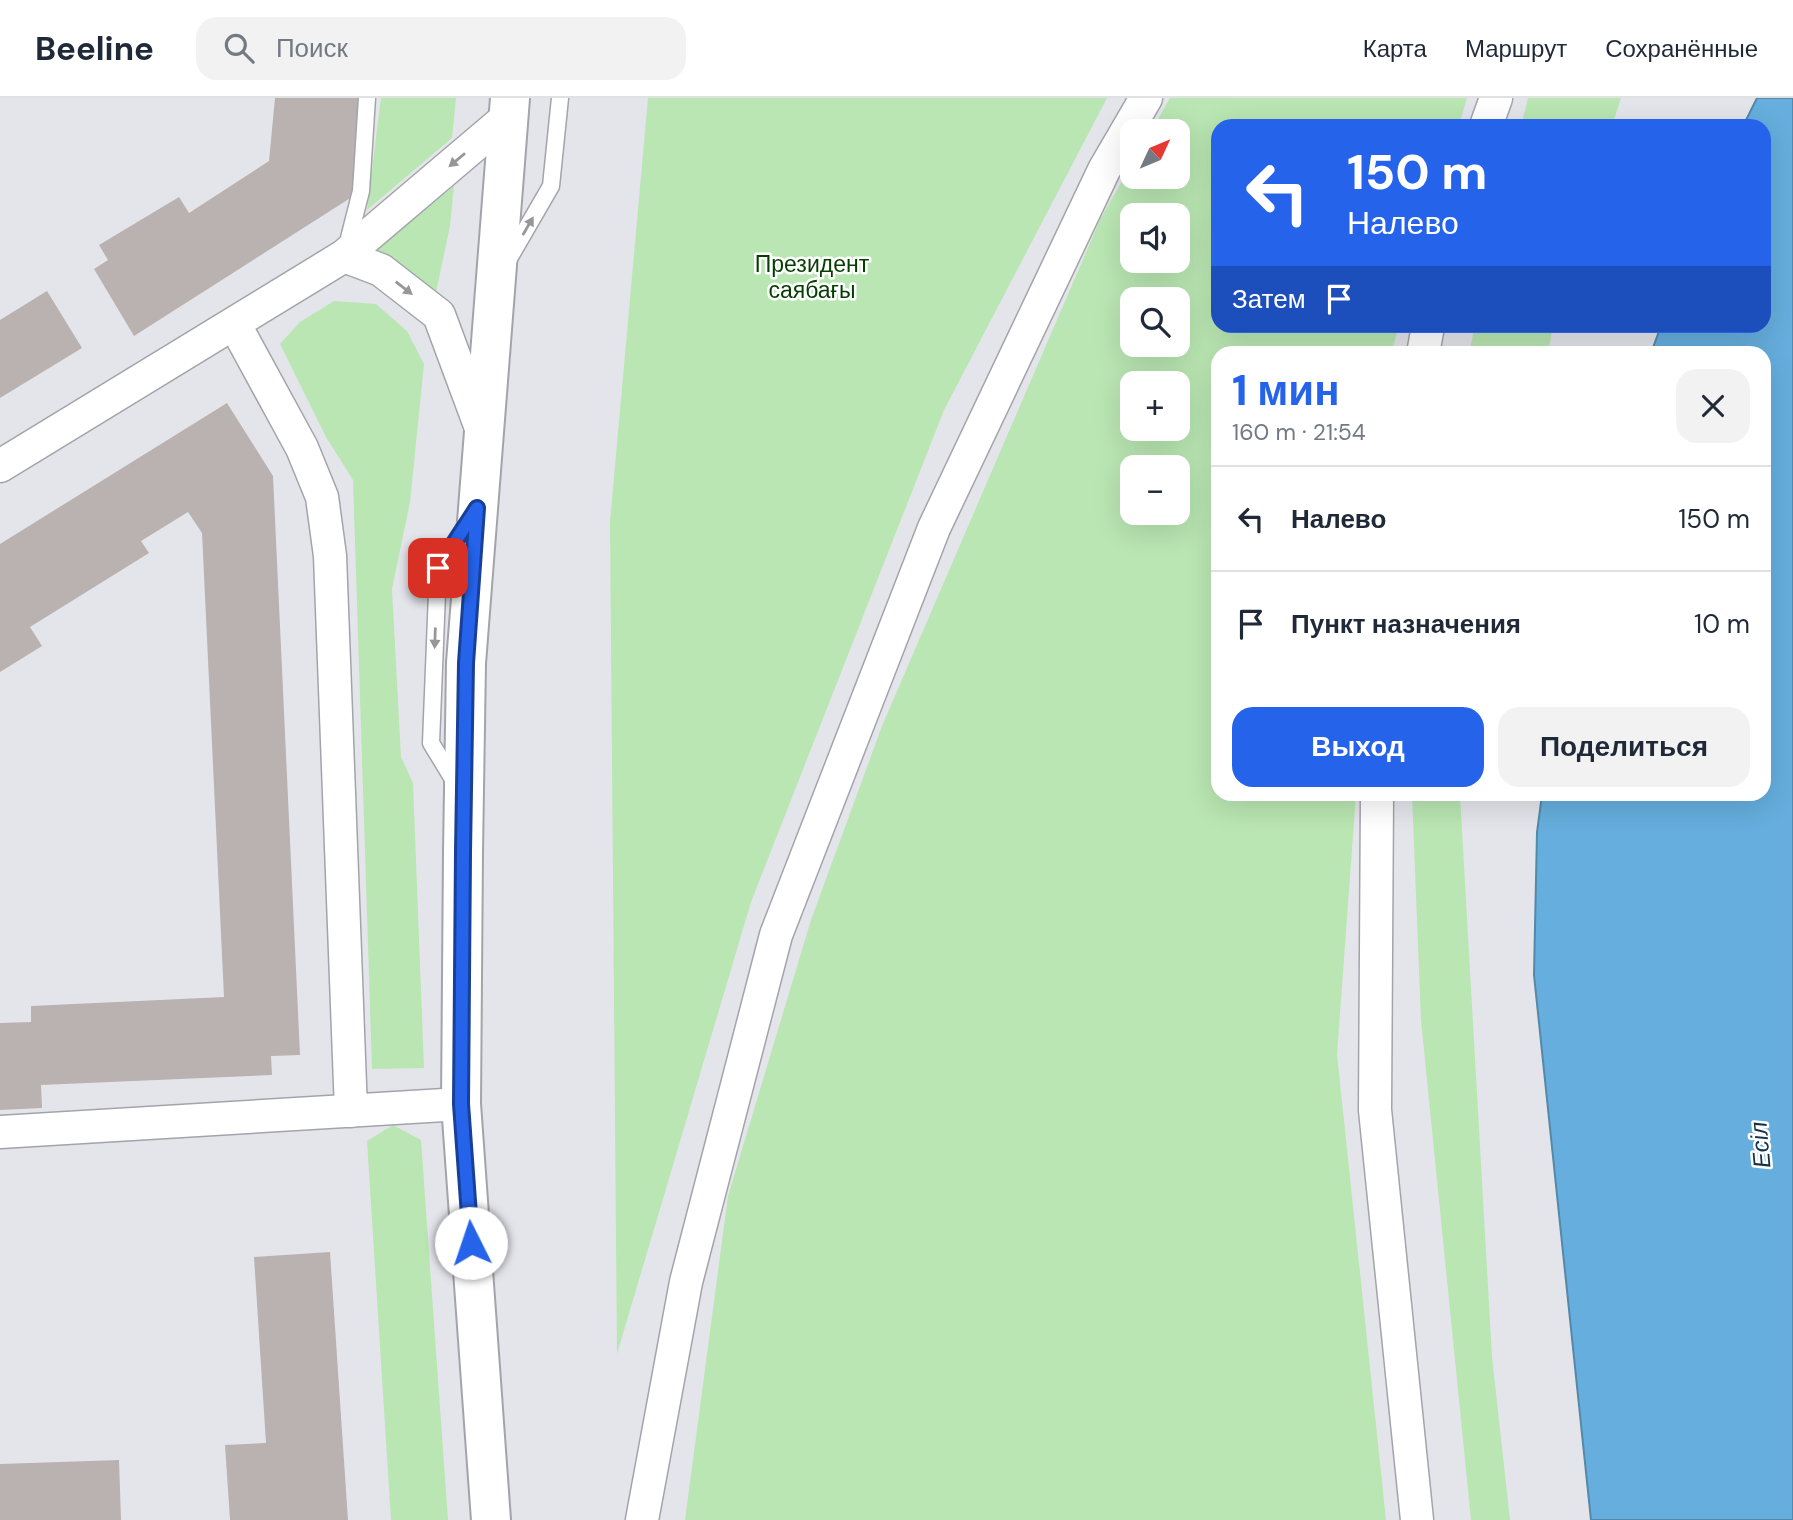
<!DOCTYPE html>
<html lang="ru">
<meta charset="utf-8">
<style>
body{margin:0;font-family:"DM Sans",sans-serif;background:#f2f2f3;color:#1f2937;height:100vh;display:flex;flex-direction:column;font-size:26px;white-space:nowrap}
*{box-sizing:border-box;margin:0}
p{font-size:23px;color:#747a83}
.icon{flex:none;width:38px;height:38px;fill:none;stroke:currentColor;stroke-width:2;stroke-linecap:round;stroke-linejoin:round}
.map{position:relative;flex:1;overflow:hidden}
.drawer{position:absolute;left:1211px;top:248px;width:560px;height:455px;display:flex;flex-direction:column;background:#fff;border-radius:21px;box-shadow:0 7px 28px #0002}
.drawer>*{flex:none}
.guide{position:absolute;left:1211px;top:21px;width:560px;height:214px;border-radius:21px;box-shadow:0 7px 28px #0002;background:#2563eb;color:#fff;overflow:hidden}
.needle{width:46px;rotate:46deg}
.fabs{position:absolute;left:1120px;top:21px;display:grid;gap:14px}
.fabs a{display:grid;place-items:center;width:70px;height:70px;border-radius:14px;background:#fff;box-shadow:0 7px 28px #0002;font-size:35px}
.pin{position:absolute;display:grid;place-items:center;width:60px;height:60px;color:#fff;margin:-30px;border-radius:14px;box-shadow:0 4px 10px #0006}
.me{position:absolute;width:77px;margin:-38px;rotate:356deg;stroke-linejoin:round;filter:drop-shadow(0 0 5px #0008)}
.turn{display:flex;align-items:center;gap:24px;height:147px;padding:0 21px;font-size:32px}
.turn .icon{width:91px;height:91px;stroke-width:2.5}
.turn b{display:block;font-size:49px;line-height:60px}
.then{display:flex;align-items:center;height:66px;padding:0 21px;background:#0003;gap:14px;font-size:26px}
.round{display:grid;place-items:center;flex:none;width:74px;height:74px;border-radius:21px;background:#f2f2f3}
.overview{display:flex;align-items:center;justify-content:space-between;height:119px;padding:0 21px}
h1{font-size:42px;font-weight:800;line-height:52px;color:#2563eb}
.button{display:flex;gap:14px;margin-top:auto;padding:14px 21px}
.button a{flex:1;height:80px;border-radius:21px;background:#2563eb;color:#fff;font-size:28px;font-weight:800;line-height:80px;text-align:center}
.button a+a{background:#f2f2f3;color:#1f2937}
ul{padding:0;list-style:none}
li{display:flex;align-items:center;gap:21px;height:105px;padding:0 21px;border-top:2px solid #e0e1e3}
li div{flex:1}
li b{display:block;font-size:26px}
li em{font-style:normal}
header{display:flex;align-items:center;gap:42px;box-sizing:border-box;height:98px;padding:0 35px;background:#fff;border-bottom:2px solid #e0e1e3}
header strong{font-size:33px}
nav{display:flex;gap:38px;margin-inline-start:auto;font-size:24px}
.search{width:490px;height:63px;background:#f2f2f3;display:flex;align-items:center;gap:18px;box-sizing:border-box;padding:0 24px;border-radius:21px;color:#747a83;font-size:26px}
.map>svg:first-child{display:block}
.green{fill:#b9e6b2;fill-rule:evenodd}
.water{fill:#65aedd;stroke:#5588a9;stroke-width:2}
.building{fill:#b9b2b1}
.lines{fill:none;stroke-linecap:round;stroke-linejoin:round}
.service-casing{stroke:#a3a4aa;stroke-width:19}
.minor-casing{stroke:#a3a4aa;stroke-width:35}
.secondary-casing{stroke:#a3a4aa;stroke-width:42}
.service{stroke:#fff;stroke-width:16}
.minor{stroke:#fff;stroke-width:32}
.secondary{stroke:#fff;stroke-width:38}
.oneway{fill:#979798}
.route-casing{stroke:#184099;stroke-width:18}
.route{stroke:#2563eb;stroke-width:12}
.labels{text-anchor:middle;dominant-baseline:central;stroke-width:5;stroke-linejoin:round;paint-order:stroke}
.park-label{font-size:23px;fill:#063d00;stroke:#fff}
.water-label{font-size:24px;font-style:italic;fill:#133347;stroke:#fff}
</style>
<header>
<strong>Beeline</strong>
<div class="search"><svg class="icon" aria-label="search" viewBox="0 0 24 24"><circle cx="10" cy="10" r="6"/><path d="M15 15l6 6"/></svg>Поиск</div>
<nav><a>Карта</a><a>Маршрут</a><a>Сохранённые</a></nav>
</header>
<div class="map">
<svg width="1793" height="1422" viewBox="0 0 1793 1422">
<rect width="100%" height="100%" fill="#e4e5eb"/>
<path class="green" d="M381 0H456L452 40 367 112Z
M648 0H1107L944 312 751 804 617 1256 610 424Z
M1170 0H1467L1459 28H1218V228H1399L1391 255 1218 256V696L1356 697 1337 956 1386 1422H685L728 1098 811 822 882 628 1100 122 1132 65V79H1178V33H1151ZM1178 117V163H1132V117ZM1178 201V247H1132V201ZM1178 285V331H1132V285ZM1178 369V415H1132V369Z
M1528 0H1621L1612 28H1521Z
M454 88 450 128 435 199 372 156Z
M334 203 376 206 407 233 424 266 410 404 392 491 401 659 413 685 424 970 372 971 353 382 326 339 280 246 300 224Z
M1475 228H1553L1548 255H1469Z
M1412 697H1460L1492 1259 1510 1422H1471L1421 922Z
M393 1027 421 1042 448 1422H391L367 1043Z"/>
<path class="water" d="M1757 0H1793V1422H1591L1534 877 1537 734 1542 697 1764 696V256L1651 255 1661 228H1764V28H1743Z"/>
<path class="building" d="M275 0H362L352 99 134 238 94 171 108 162 99 147 179 99 189 115 269 63Z
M47 193 82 250 0 300V222Z
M227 305 273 378 300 957 271 958 272 977 41 987 42 1010 0 1012V925L31 924V908L224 899 202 435 188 414 141 443 149 455 30 529 42 548 0 574V446Z
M330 1154 348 1422H230L225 1347 266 1345 254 1159Z
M119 1362 121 1422H0V1366Z"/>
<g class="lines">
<g class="service-casing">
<path id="service" d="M346 152 361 93 367 0
M507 164 551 88 560 0
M456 686 431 645 438 470 467 426"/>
</g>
<g class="minor-casing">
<path id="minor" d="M1486 28 1496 0
M344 158 381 172 439 217 482 333
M235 227 302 350 322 399 330 458 351 1013
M1423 256 1428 228
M0 368 344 158 509 18
M1377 696 1375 1012 1417 1422
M0 1034 461 1006
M642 1422 686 1184 776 837 934 430 1104 72 1146 0"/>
</g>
<g class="secondary-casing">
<path id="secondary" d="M491 1422 461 1006 463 754 466 565 510 0"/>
</g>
<use href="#service" class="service"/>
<use href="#minor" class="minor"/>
<use href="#secondary" class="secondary"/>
</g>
<defs><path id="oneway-solid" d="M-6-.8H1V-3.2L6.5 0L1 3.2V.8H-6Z" transform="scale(1.75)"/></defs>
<g class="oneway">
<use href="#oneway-solid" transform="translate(457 62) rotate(140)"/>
<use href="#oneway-solid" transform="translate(528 128) rotate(-60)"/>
<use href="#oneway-solid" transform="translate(404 190) rotate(38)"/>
<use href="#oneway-solid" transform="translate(435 540) rotate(92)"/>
</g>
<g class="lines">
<g class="route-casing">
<path id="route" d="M438 470 477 410 466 565 463 754 461 1006 471 1145"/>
</g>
<use href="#route" class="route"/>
</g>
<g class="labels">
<g class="park-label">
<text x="812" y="166">Президент<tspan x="812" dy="26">саябағы</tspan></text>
</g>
<g class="water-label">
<text transform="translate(1760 1047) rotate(-95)">Есіл</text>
</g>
</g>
</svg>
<div class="fabs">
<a><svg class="needle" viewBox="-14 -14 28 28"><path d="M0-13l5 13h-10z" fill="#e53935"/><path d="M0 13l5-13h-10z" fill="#747a83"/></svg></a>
<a><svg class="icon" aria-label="sound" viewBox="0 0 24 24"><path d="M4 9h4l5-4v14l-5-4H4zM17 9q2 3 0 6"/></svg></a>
<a><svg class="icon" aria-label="search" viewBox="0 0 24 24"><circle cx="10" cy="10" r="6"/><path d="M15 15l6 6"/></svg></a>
<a>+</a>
<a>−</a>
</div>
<div class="pin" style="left:438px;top:470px;background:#d93025"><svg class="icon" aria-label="arrive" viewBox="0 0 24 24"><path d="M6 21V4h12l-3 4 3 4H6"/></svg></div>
<svg class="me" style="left:471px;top:1145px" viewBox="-20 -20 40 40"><circle r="19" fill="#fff"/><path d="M0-13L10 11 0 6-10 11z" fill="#2563eb"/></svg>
<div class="guide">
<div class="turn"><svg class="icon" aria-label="left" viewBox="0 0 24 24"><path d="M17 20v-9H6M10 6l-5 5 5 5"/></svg><div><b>150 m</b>Налево</div></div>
<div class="then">Затем<svg class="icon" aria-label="arrive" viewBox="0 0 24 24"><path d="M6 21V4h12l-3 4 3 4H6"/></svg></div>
</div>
<section class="drawer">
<div class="overview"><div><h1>1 мин</h1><p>160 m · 21:54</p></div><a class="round"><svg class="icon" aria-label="close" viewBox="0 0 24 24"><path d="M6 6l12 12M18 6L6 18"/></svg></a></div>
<ul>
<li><svg class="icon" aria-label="left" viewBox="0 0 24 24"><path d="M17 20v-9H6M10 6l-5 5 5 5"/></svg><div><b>Налево</b></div><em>150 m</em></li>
<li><svg class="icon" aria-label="arrive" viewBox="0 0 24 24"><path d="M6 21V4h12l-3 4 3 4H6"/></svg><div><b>Пункт назначения</b></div><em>10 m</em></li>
</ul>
<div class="button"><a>Выход</a><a>Поделиться</a></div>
</section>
</div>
